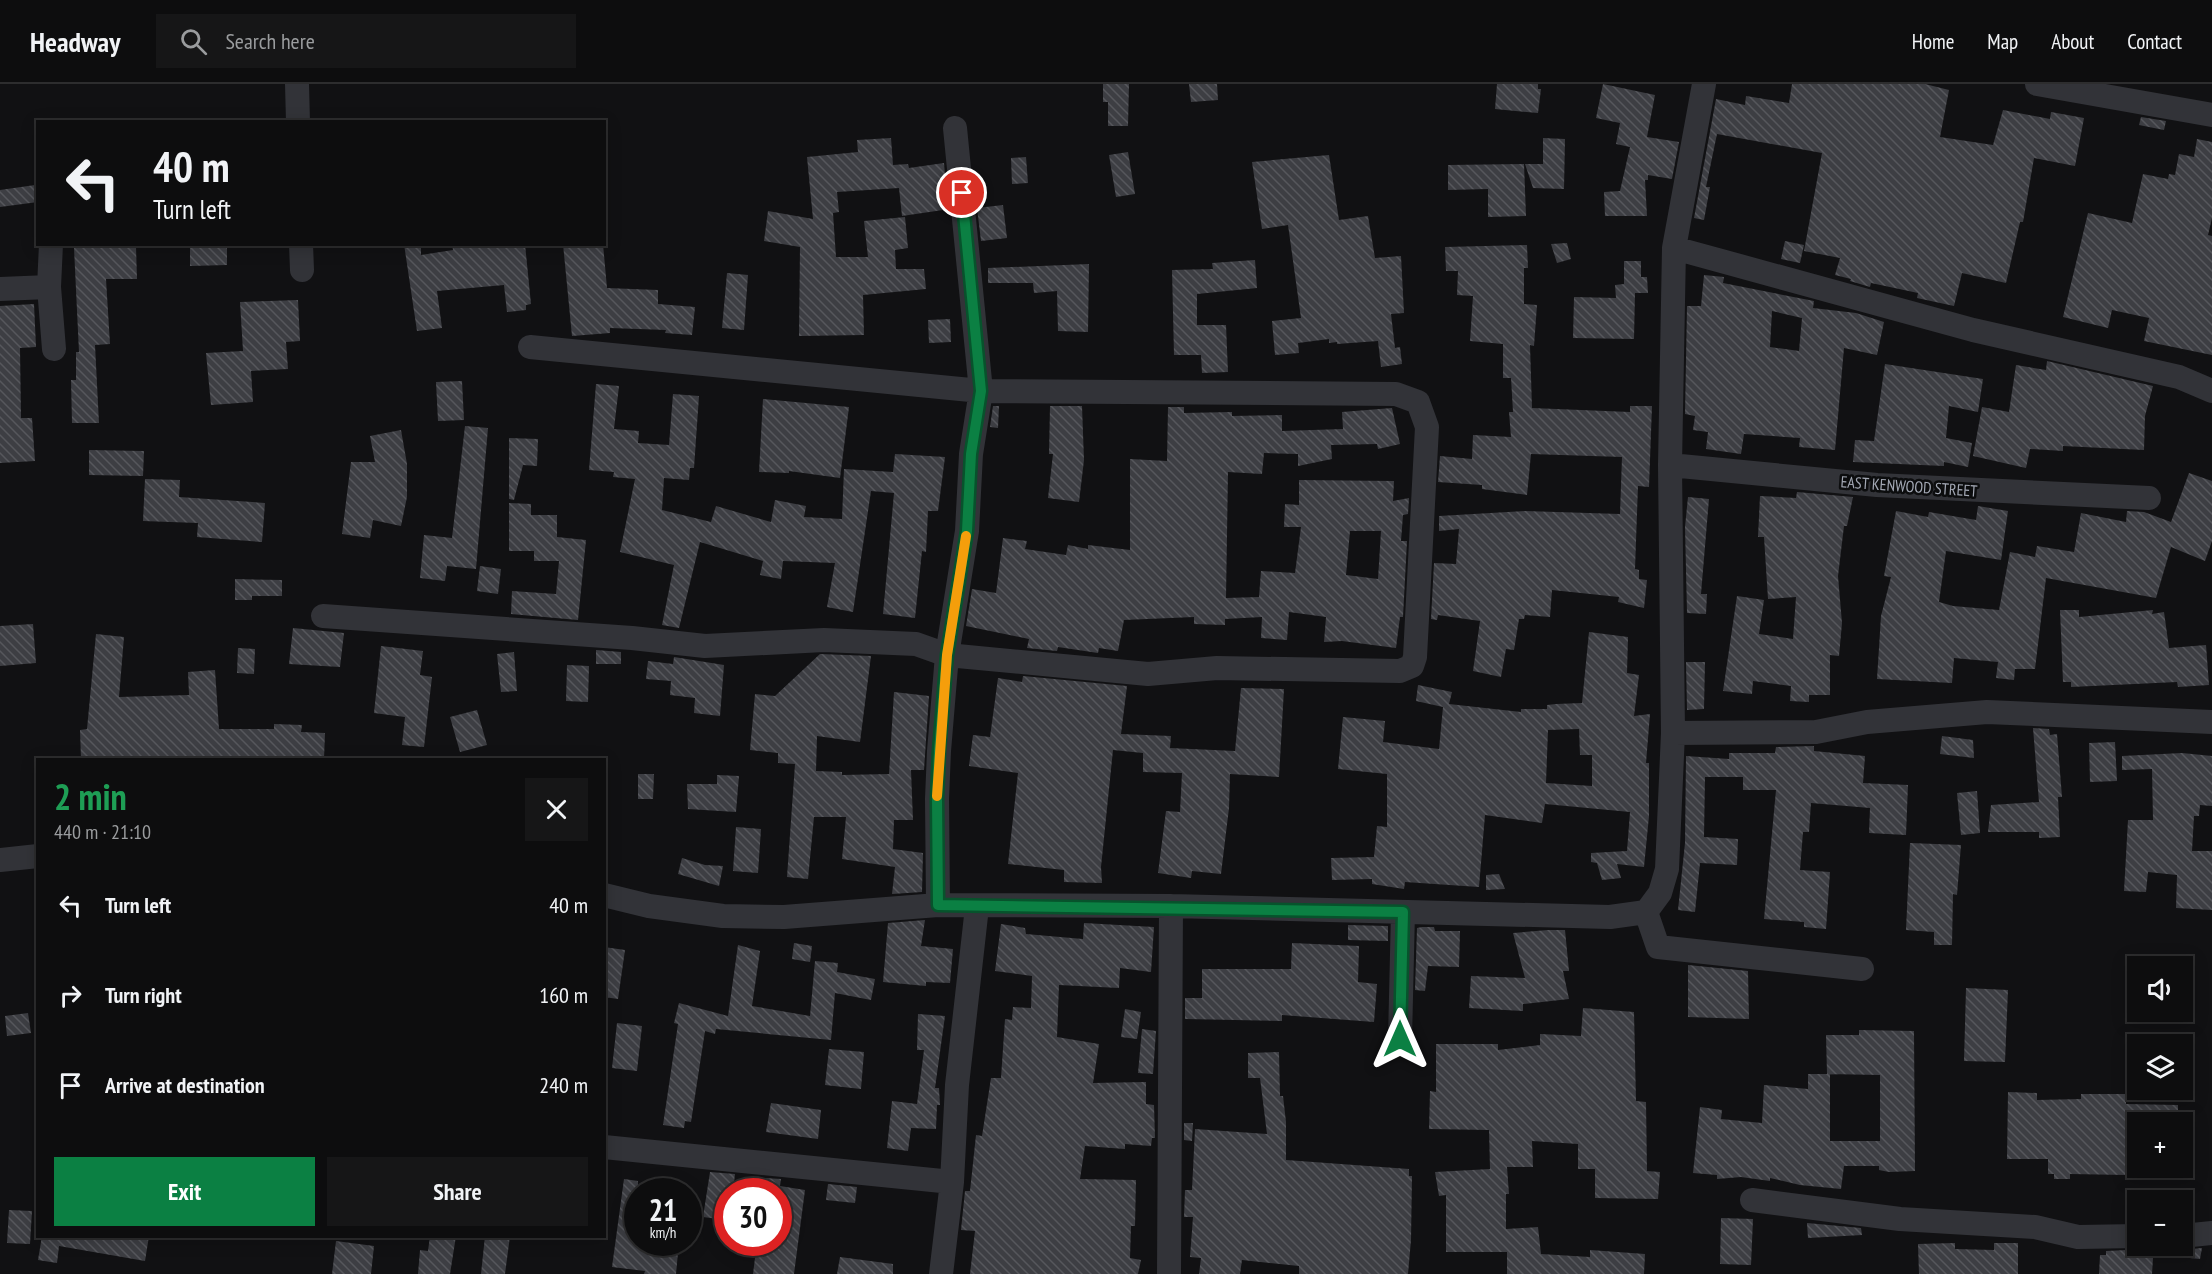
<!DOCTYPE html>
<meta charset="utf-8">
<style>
body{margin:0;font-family:"PT Sans Narrow",sans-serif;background:#161617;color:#f1f3f6;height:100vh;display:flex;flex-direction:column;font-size:22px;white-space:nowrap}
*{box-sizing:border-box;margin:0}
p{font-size:20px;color:#9a9c9e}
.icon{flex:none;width:33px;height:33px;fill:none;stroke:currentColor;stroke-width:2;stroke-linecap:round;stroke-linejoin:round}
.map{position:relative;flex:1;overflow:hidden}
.details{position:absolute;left:36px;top:674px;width:570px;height:480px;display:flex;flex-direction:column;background:#0d0d0e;border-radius:0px;box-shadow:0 3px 15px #0003,0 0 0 2px #2d2d2e}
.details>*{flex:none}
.guide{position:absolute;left:36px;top:36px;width:570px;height:126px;border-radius:0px;box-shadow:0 3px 15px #0003,0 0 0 2px #2d2d2e;background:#0d0d0e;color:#f1f3f6;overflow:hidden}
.controls{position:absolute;left:2127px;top:872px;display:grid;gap:12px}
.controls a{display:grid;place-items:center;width:66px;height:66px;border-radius:0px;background:#0d0d0e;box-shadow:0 3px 15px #0003,0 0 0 2px #2d2d2e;font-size:30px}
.speed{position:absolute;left:624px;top:1094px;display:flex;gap:12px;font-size:30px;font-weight:700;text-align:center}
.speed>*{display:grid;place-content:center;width:78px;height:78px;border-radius:50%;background:#0d0d0e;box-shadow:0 3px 15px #0003,0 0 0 2px #2d2d2e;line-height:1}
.speed small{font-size:15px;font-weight:400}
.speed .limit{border:9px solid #d22;background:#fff;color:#111}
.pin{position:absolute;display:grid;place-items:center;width:51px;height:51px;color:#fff;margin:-26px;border:3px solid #fff;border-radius:50%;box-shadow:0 2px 6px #0007}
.me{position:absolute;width:66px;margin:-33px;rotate:0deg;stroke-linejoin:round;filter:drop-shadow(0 0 4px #0008)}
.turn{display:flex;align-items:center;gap:21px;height:126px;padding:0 18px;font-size:27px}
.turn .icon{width:78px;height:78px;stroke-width:2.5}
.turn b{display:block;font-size:42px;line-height:51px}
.round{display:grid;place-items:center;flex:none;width:63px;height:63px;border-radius:0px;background:#161617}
.summary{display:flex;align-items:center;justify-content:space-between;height:102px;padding:0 18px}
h1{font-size:36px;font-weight:800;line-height:45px;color:#1e9e55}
.action{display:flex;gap:12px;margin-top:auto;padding:12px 18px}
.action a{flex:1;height:69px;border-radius:0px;background:#0b8043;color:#fff;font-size:24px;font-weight:800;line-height:69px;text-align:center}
.action a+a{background:#161617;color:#f1f3f6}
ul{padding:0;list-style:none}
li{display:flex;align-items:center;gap:18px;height:90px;padding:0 18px}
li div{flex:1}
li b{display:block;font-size:22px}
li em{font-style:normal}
header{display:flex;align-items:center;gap:36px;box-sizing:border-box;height:84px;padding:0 30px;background:#0d0d0e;border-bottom:2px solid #2d2d2e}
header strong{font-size:28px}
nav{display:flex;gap:33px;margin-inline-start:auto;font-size:21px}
.search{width:420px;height:54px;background:#161617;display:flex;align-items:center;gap:15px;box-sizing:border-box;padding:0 21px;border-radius:0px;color:#9a9c9e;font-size:22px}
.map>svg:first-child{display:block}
.building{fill:url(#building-back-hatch);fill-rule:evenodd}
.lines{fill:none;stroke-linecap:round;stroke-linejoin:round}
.minor{stroke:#323338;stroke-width:24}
.route-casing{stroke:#07532c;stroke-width:15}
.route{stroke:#0b8043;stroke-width:10}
.slow{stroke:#f59e0b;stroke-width:10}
.labels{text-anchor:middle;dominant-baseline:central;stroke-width:5;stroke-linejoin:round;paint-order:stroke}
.street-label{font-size:16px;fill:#a3a8b4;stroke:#0c0d0e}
</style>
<header>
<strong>Headway</strong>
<div class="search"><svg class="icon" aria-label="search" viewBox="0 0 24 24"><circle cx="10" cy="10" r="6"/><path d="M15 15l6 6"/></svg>Search here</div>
<nav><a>Home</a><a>Map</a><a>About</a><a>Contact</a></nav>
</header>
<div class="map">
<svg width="2212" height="1190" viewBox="0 0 2212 1190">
<defs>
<pattern id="building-back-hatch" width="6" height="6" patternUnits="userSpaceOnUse" patternTransform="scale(1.5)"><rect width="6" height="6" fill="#3d3e43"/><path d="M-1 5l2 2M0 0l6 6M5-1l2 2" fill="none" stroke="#56575c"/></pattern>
</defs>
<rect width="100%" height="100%" fill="#111113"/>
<path class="building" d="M1103 0H1129L1128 42H1108V18H1103Z
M1189 0H1217L1218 16 1191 18Z
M1497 0H1538V5H1541L1538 29 1495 25Z
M1603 0 1655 11 1647 53 1679 58 1672 95 1648 91V96H1645L1647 132H1605L1604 108 1620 107 1630 63 1616 60 1620 39 1596 34Z
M1792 0H1925L1949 6 1940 53 1993 61 2003 26 2050 35 2051 28 2084 34 2075 82 2034 74 2023 138H2020L2006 199 1962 189 1954 222 1917 214 1918 209 1871 199 1870 203 1850 197 1851 195 1835 191 1840 174 1804 167 1822 69 1717 50 1706 103H1710L1704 136 1694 134 1716 15 1745 21 1746 12 1789 19Z
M2141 33 2166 37 2164 46 2139 41Z
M891 54 893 81 908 80 909 84 944 79 946 102 940 103 943 126 902 132 899 104 837 108 839 128 833 129 836 173H868L864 137 905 133 908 164 895 166 896 185H924L926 205 863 211 864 251 799 252 800 163 764 157 768 127 813 135 807 73 858 68 857 56Z
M1543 54 1565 55 1564 105 1533 104 1525 80H1543Z
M2197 55 2212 58V134L2208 151 2212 152V271L2144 257 2149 234 2112 226 2108 244 2063 233 2088 129 2132 139 2143 90 2168 95 2169 90 2175 91 2179 70 2194 73Z
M1128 68 1135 110 1116 113 1109 71Z
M1329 71 1339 136 1368 132 1375 174 1401 172 1404 229 1391 230 1395 264 1400 263 1402 280 1381 283 1378 257 1337 260V258L1329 259V255L1298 259 1299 269 1275 271 1272 237 1301 234 1288 141 1262 145 1252 78Z
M1026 73 1028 99 1012 100 1011 74Z
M1524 80 1526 132 1488 133V105L1448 106V81Z
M35 101 38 118 0 123V106Z
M1003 121 1007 154 981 157 977 124Z
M1785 157 1804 161 1800 179 1781 175Z
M1567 159 1571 175 1557 179 1551 160Z
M190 160H227V181L190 182Z
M404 160H421V171L453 166 452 160H525L531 220 526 221V226L507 228 504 201 437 207 442 244 417 247Z
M563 160H603L607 204 658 206V220L695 223 692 251 665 249 666 246 610 244V249L572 252Z
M1527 161 1528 184H1524V220L1537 221 1534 262 1530 261 1532 324 1630 328V322H1652L1649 403 1638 402 1635 485 1639 486V495L1647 496 1644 524 1618 518 1619 513 1552 506 1550 533 1525 531 1524 535H1519L1514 566 1506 565 1501 593 1473 587 1480 537 1438 531 1437 536 1431 535 1434 479 1456 480 1459 445 1439 447V432L1525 427 1620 430 1622 373 1531 370 1527 411 1482 405V401L1438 398 1440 372 1472 375 1473 351 1511 353 1509 328H1513L1511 294H1503V260L1470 257 1473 212 1457 211 1458 187H1446L1445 163Z
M136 163 137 195H106L110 260 95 261 99 339H72L71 296H76V268H79L74 164Z
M1255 176 1257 204 1197 210V241H1226L1228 288 1202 289 1201 271H1174L1172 186 1213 185 1212 179Z
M1624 177H1641V193H1647L1648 209H1635L1634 255 1573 254 1574 213 1616 214 1615 201 1624 200Z
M1089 180 1088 248 1058 247 1057 207 1034 209 1033 199H988V184Z
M727 189 748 191 744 246 722 244Z
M1704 191 1724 193 1723 199 1814 217 1813 224 1856 229 1884 238 1877 271 1844 264 1835 366 1799 363 1800 354 1744 350 1741 370 1706 365 1708 348 1693 346 1695 332 1685 330 1687 222H1701ZM1772 227 1802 234 1799 267 1770 263Z
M298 216 300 257 286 258 288 285 251 287 253 318 211 321 206 269 243 267 240 218Z
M34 220 36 263 20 264 21 334H32L35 377 0 379V222Z
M950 235 951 258 929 259 928 236Z
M2047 277 2153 302 2145 332 2144 366 2063 362V367L2030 365 2026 384 1973 372 1982 323 2009 328 2016 281 2046 286Z
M1885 280 1983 295 1978 328 1949 322 1946 354 1972 359 1968 383 1944 378V382L1853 378 1855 356 1874 357Z
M462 297 464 336 438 337 436 298Z
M596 300 619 302 614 345 639 347 638 359 669 361 673 310 699 312 694 384H690L689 396 664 394 662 426 711 438 716 422 771 438 775 416 806 422 804 433 842 435 844 385 893 388 895 370 945 373 938 427H928L926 468 922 467 915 534 883 530 894 409 871 407 853 528 827 523 835 479 783 477 781 495 760 491 763 477 700 458 679 544 662 541 674 481 620 468 635 395 613 393 614 388 589 386Z
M763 315 849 323 840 394 789 387V389L759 388Z
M993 322H999L998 344 990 343Z
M1050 322H1082L1084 376 1079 418 1048 414 1053 370H1049Z
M1168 323H1184V329L1232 328V332L1282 331V347L1343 345 1342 328 1392 324 1400 360 1378 365 1377 360 1331 361 1332 375 1298 382V370L1264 369 1262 390 1228 388 1226 514 1259 513 1261 487 1295 489 1301 443H1284L1285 420 1299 421V396L1394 397 1393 417 1409 414 1408 430 1403 431 1401 457H1407L1403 533H1400L1396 564 1342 557 1324 558 1326 533 1289 528 1287 556 1261 554 1262 533 1225 535V541L1194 540V533L1124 536 1118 567 1099 564 1098 569 1058 563 1057 567 1027 564 1029 555 966 542 972 505 996 509 1003 454 1027 457 1025 465 1066 471 1068 461 1088 465V461L1130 466V375L1167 377ZM1350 447H1381L1378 495 1346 491Z
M465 342 488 344 476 485 447 482 445 497 420 494 424 451 452 454Z
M401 346 407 380V413L401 442 373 436 370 454 342 450 351 378H375L370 352Z
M509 354 538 355 537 382 523 381 514 416 509 415Z
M89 366 144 367 143 392 89 391Z
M2189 389 2212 397V457L2205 477 2171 463 2156 514 2046 494 2035 585H2015L2014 596 1996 594 1998 578 1954 574 1952 599 1877 595 1881 532 1891 493 1884 492 1896 427 1928 433 1929 428 1976 436 1978 422 2008 427 2001 476 1946 467 1939 518 1953 522 1999 526 2010 468 2035 473 2037 462 2074 468 2081 429 2126 438 2127 427 2144 428 2171 438Z
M145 395 180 396 179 413 265 419 262 458 197 453 198 439 143 437Z
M1797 408 1853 413 1847 442H1844L1838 492 1842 539 1839 572 1830 571V611H1809V618L1790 617 1791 602 1753 597 1752 610 1723 607 1737 512 1764 516 1759 550 1793 555 1796 513 1768 515 1764 453H1758L1760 412 1796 414Z
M1688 413 1709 415 1701 510H1707L1706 530 1687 529 1685 443Z
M509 419 531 420V431H557V453L586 456 578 536 511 530 512 507 556 510 559 477H534V467H509Z
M480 482 501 485 498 510 477 507Z
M235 495 282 496V512H252V516H235Z
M2060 526H2079V533L2153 526 2152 530 2164 528 2169 564 2206 561 2209 601 2178 603 2177 598 2071 603V598H2063Z
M33 540 36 579 0 582V542Z
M293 544 344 549 340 583 289 580Z
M1589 548 1628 553 1627 589 1639 591 1634 632 1650 630 1646 679H1649V732L1644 783 1617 780 1621 794 1602 796 1597 779 1591 778V769L1627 767 1630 728 1545 720 1542 739 1485 731 1479 803 1405 798 1404 805 1372 800V795L1332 796 1331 774 1374 773 1377 742 1387 743V690L1338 685 1343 633 1385 637 1383 658 1439 665 1443 623 1416 617 1418 601 1452 608 1449 620 1521 628V625H1547V621L1556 620 1582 619ZM1579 645 1580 671H1592V702L1546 699 1548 646Z
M96 550 124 553 119 613 189 611 188 588 215 586 219 645H274V640L302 641 301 648 325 649 324 675H81L80 646 87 645Z
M381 562 423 567 420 591 432 593 424 663 402 661 405 633 374 629Z
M238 564 255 565 254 590 237 589Z
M596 566 621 568V580H596Z
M514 568 517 607 501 608 497 570Z
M820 570 871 572 860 658 817 652 816 687 842 688V691L889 690 894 608 929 612 924 686H911L913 736H894L893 765 923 769 922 808 892 810 895 783 842 775 846 733H814L808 795 787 793 795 680 778 679V669L750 666 755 610 775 612Z
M674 573 724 581 720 632 694 629 695 614 670 611 671 597 646 595 648 577 673 580Z
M1686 578H1705L1704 625 1687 626Z
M567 581 589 582 588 618 566 617Z
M1023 592 1127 602 1121 650 1171 652 1170 664 1235 667 1241 604 1284 605 1279 693 1230 690 1229 724 1221 790 1192 787 1191 794 1158 789 1166 727 1180 728 1182 689 1143 688V669L1113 666 1101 783 1102 799 1064 798V786L1008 780 1018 689 969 682 973 651 990 653 998 594 1022 598Z
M477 626 487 661 460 668 450 633Z
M2033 644 2049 645 2050 651 2057 650 2062 713H2058L2060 753 2039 754V748H1988L1991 721 2039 718Z
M1942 652 1973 656 1974 674 1940 670Z
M2115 658 2117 697 2090 698 2089 659Z
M1814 662V667L1865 672 1863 699 1908 701 1906 751 1869 749 1870 724 1811 719 1809 748H1803L1800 786 1830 788 1826 845 1804 843V838L1764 835 1776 706H1743V693H1705L1704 753 1738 755 1737 781 1700 779 1695 828 1678 826 1685 759 1686 672 1729 675V669H1775L1776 663Z
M2182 669 2212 672V722L2200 721 2199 732H2194L2192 767H2212V826L2176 824 2177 791 2148 788 2146 808 2124 807 2128 736H2153L2152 685 2122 686V672Z
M638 690H654L653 715H638Z
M717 691 739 692 736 728 688 725 687 700H717Z
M1977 707 1980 749 1961 751 1957 709Z
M736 743 761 745 758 789 733 787Z
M1910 759 1961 761 1957 811 1953 810 1952 861H1934V848L1906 846Z
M682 774 705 781 723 782 719 802 678 790Z
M1499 790 1505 805 1486 806V791Z
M925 836 921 862 953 865 950 899 926 898V902L883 898 888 839Z
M1084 839 1154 843 1151 888 1120 884 1119 904 1059 901 1057 953 1099 960 1093 999 1146 998V1020L1154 1021 1155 1054H1152L1151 1062 1125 1060V1065L1085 1062 1080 1095 1136 1096 1135 1142H1131L1130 1174 1141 1176 1138 1190H970L975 1147 961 1146 965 1107H970L976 1051 982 1052 991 994H1001L1005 935 1012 936 1013 923 1031 924 1032 892 995 887 1001 840 1025 844 1026 850 1083 855Z
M1348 841 1388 842V857L1348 856Z
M1422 843H1434L1435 847H1460L1459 883 1428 882 1425 907 1415 906 1417 844Z
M1548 846H1565L1569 887H1563L1569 915 1523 920V927L1469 924 1471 892 1525 894 1513 849Z
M794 859 812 862 810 878 792 875Z
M1292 859 1359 862 1358 898 1377 900 1374 938 1282 931V937L1185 935V914H1202V885H1291Z
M738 861 760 867 752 922 810 932 815 877 838 879 837 888 875 895 871 916 835 909 831 956 716 945 715 950 705 947 691 1038 685 1037 684 1044 663 1041 678 940 674 939 679 919 728 932Z
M604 863 625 866 618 915 604 913Z
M1688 881 1748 887 1749 935 1688 933Z
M1966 904 2008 906 2005 978 1964 977Z
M1583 924 1634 928 1636 1017 1646 1018 1647 1087 1660 1088 1658 1115 1595 1114V1085H1578V1060L1532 1057 1533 1083H1507L1509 1110H1506V1145L1538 1143 1541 1170 1590 1173V1166L1645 1170 1644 1190H1507V1168H1446V1111L1439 1112 1435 1088 1490 1085 1489 1046 1429 1045 1430 1007 1436 1008V960H1498V966L1540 961V950L1581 952Z
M1125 925 1141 928 1137 955 1121 953Z
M28 929 31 949 7 952 5 932Z
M918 930 945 932 935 1004H939L940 1021H937L936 1045 911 1044 908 1067 887 1064 892 1017 917 1020 924 966H917Z
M617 939 642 942 637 987 612 984Z
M1142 945 1156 947 1153 990 1138 989Z
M1859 946 1914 947 1915 1087 1889 1088 1879 1086V1082H1844L1841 1105 1800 1101 1770 1094V1097L1741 1093 1717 1095V1091L1693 1089 1700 1023 1722 1026 1721 1035 1762 1039 1764 1001 1808 1005V990H1830V1057H1880V991L1827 990 1826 951H1859Z
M829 965 864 968 861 1005 825 1001Z
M1279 968 1280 1012H1283L1286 1038V1076L1409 1085V1092H1412L1411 1156 1408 1190H1299V1182L1242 1176 1240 1190H1199L1201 1174 1190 1173 1193 1133H1184L1185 1106H1192L1195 1045 1267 1050 1260 994H1248V969Z
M2008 1008 2037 1009V1016L2081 1015V1010H2126V1020L2178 1021V1038H2126V1091L2070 1090V1095H2054V1090H2048V1075H2007Z
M771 1019 821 1026 818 1055 766 1048Z
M1184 1039H1193L1192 1057 1184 1056Z
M710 1088 735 1090 733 1107H728V1128L719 1127 718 1135 703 1133Z
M765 1094 781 1095 780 1102 805 1106 794 1190H753L757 1158H778V1107H763Z
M624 1095 638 1097V1158H679L676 1190H644L645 1187 612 1183Z
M828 1100 857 1103 855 1119 826 1116Z
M9 1126 32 1127 30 1160 7 1159Z
M1721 1134 1753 1135 1751 1181 1720 1180Z
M1807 1139 1861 1144 1862 1151 1808 1154Z
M42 1152H149L145 1177 59 1162 57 1179 38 1176Z
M430 1152H456L450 1190H418L420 1166 428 1167Z
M485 1152H510L505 1190H481Z
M336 1157 374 1162 371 1190H332Z
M1955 1159V1165L1994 1166V1159H2018V1190H1919L1918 1160Z
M2202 1164 2200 1175 2180 1173 2181 1166Z
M2127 1166V1173L2153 1174 2152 1190H2099L2100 1171H2106V1167Z
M840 1173 893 1180V1190H837Z"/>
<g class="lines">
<path class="minor" d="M297 0 298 38
M2037 0 2212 31
M51 160 49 203 54 265
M301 160 302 186
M1674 164 1973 246 2179 293 2212 307
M0 205 49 203
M1670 381 1877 401 2149 414
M323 532 632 554 705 562 824 556 916 560 947 571 1148 590 1217 584 1400 587 1412 582 1415 573 1427 343 1418 318 1396 310 981 307 530 263
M1673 649 1816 648 1867 638 1987 628 2212 638
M0 776 38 772
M604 811 649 822 723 832 784 833 938 821 1171 822 1610 833 1646 828 1660 809 1667 785 1673 649 1670 381 1674 164 1704 0
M938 821 937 715 939 667 947 571 967 447 971 370 981 307 955 44
M1646 828 1658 863 1862 885
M1400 955 1403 828
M604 1063 952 1098
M1752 1116 1900 1135 2035 1143 2078 1153 2138 1152
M2182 1152 2212 1149
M941 1190 952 1098 957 1001 977 823
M1169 1190 1171 822"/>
</g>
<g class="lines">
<g class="route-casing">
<path id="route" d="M962 109 981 307 971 370 967 447 947 571 939 667 937 715 938 821 1403 828 1400 955"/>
</g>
<use href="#route" class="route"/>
<path class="slow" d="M937 712 947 571 966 452"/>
</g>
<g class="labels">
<g class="street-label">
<text transform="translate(1909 402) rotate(4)">EAST KENWOOD STREET</text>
</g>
</g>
</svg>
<div class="controls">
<a><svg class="icon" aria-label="sound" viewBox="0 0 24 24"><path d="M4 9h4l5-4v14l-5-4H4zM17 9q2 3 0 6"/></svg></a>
<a><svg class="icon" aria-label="layers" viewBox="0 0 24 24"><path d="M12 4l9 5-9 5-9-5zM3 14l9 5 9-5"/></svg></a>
<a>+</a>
<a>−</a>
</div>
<div class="speed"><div>21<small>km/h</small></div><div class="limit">30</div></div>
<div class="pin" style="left:962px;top:109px;background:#d93025"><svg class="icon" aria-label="arrive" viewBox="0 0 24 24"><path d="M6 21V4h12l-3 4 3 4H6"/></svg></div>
<svg class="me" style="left:1400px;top:955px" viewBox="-20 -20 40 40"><path d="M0-17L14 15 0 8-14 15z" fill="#0b8043" stroke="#fff" stroke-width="4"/></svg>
<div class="guide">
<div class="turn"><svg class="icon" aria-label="left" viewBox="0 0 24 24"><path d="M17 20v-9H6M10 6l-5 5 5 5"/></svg><div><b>40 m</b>Turn left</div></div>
</div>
<section class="details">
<div class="summary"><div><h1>2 min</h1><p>440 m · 21:10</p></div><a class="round"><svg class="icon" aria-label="close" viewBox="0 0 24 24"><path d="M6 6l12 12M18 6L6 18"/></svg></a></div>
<ul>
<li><svg class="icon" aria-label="left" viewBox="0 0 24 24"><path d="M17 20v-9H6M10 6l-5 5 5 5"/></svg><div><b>Turn left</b></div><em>40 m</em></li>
<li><svg class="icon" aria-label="right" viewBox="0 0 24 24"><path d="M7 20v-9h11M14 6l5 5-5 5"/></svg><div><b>Turn right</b></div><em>160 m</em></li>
<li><svg class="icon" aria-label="arrive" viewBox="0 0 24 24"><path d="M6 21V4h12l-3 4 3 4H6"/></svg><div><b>Arrive at destination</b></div><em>240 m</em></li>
</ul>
<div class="action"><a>Exit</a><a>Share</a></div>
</section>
</div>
